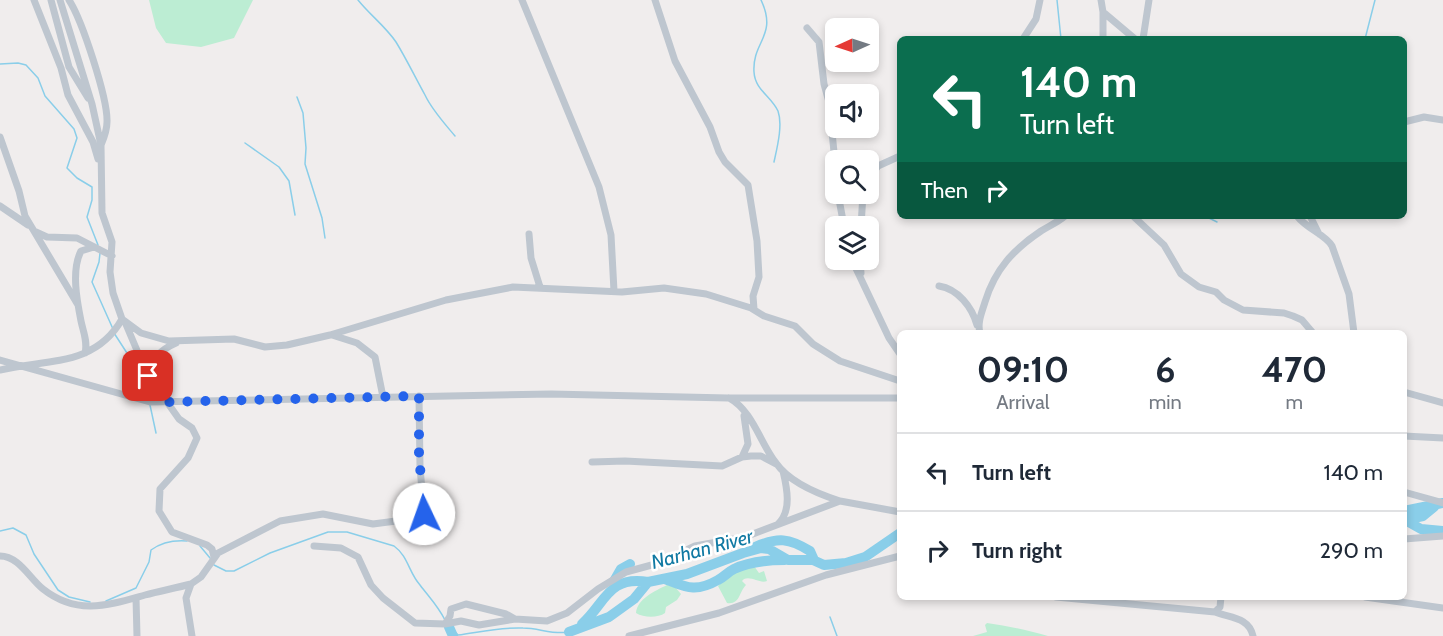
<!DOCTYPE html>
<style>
body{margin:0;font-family:Cabin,sans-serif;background:#f6f6f7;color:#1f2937;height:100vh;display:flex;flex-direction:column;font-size:22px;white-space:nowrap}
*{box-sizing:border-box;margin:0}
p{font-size:20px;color:#747a83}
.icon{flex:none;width:33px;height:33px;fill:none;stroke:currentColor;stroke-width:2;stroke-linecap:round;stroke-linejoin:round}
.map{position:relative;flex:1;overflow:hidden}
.drawer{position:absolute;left:897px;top:330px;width:510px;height:270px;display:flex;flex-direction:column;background:#fff;border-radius:9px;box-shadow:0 3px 9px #0003}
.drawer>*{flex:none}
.hud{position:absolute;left:897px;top:36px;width:510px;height:183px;border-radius:9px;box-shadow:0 3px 9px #0003;background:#0b6e4f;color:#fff;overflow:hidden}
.needle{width:39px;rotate:267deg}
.fabs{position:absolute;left:825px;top:18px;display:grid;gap:12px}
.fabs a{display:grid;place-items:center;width:54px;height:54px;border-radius:9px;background:#fff;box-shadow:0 3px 9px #0003;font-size:30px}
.pin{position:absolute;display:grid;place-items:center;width:51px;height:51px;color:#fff;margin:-26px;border-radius:12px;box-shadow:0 3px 9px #0006}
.me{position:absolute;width:66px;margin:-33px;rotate:357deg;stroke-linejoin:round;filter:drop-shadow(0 0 4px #0008)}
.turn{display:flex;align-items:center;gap:21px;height:126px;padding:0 24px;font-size:27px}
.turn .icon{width:78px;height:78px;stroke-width:2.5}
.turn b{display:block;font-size:42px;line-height:51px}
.then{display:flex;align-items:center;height:57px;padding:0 24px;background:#0003;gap:12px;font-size:22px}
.eta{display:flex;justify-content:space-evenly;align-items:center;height:102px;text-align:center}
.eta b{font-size:36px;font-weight:800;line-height:42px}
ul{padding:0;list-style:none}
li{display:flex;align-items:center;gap:18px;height:78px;padding:0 24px;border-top:2px solid #e0e1e3}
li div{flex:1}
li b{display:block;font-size:22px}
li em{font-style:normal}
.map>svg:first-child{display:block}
.green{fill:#bcedd3}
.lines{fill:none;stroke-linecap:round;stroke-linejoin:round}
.stream{stroke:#8acee9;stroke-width:1.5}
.river{stroke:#8acee9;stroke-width:10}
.minor{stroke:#bec6cf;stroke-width:7}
.route{stroke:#2563eb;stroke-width:10;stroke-dasharray:0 18}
.labels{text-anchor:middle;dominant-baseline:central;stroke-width:5;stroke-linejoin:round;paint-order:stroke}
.water-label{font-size:20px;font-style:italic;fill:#1079a3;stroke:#fff}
</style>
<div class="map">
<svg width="1443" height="636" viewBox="0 0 1443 636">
<rect width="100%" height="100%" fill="#f0eded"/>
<path class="green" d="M149 0H253L234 38 201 47 166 43 156 28Z
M746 566H754L759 573 764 571 767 581C760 584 752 576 744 579L742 581 746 585C739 592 740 605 727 603L718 586 732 572Z
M667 585 675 587 681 594 677 600 666 607 665 613C658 618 644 618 636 613 637 599 655 591 667 585Z
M987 623C1008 626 1028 630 1048 636H973L987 632 985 625Z"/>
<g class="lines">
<path class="stream" d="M358 0C370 15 385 26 396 42 407 60 415 77 425 95 432 110 445 124 455 136
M761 0C778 36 752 41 754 72 755 90 771 96 778 111 783 125 777 148 774 162
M1057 0 1061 39
M1365 39 1375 0
M0 64 18 63 26 65 38 78 45 96 74 129 77 138 67 168 77 178 92 187V200L87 217 98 245
M297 97 303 113 306 148 305 164 322 218 325 238
M245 143 279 167 289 181 295 215
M1205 216 1217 222
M100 253 99 262 92 282 113 329
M114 333 136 367 149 400
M150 405 156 433
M0 531 13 528 26 535 34 554 58 590 69 597 90 602
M200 546 210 558
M214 565 226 571H234L270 553 328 532H347L394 546C408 556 409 573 420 585 429 597 438 606 445 620
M106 601 136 588 149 562 151 550C162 542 174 540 187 541
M830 617 837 636
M450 627 458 635C480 632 501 627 523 628 539 628 553 635 569 632"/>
<path class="river" d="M1404 511 1443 503
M1404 520 1423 516 1434 507
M1405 520 1421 529 1443 531
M755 547C778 537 789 538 810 551L814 560
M665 579C686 587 695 593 718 580 724 577 728 572 734 569 749 562 769 560 785 560
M613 583 621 569 630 564
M582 624C605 604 608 575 648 582
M449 627 453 636
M569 632 609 617 634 599 648 582 687 574 743 553 761 548 769 549 788 560H813L824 565 846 563 865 557 900 533"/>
<path class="minor" d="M34 0 61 68 68 95 93 142 98 159
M51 0 69 67 88 98
M60 0 92 104 101 145 102 213 112 242 110 272 113 293 122 319
M69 0C82 20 108 99 107 122 107 130 104 138 101 145
M522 0 599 187 611 235 614 291
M655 0 675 61 710 127 719 152 725 162 748 185 757 241 759 277 753 296 754 309
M1101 0 1103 12 1135 39
M1103 12V39
M807 28 819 42 824 84 829 102 836 172
M1023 39 1036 19 1040 0
M1143 39 1149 0
M1404 122 1424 117 1443 120
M0 137 19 191 25 216 78 305
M868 180 878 166 900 156
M838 194 844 226
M0 206 28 225
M1133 216 1164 245 1181 274 1199 287 1216 292 1224 300 1243 310 1284 313 1293 316 1302 320 1313 333
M1297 216C1307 229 1326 235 1332 246L1349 294 1354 333
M1310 216 1319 234
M861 226 863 194
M36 232 47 237 77 238 112 256
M529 234 531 258 540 287
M852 260 889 338 900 354
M860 260 861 273
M939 286C958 289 972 307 977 325
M125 322 155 393 167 402 179 419 192 428 197 438 188 458 160 489 159 511 172 532 207 545 212 549 214 557
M980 333C977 323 982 312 985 302 995 269 1014 249 1041 231 1049 226 1058 222 1065 216
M332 335 357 343 375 357 383 397
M85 353C88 342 83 331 81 321 77 301 71 270 81 251L94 247
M0 360 150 402 551 394 728 398H900
M0 370C46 359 95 367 122 319L141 333 169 341 234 339 265 347 287 345 330 335 446 300 513 287 622 292 664 288 706 294 751 308 764 316 795 326 813 344 840 361 900 381
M148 376C149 360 162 349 176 343
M1404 392 1443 403
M729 398C753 411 760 443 776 463 790 483 818 494 840 501
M1404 436 1443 438
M742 457 748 444 744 416
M592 462 625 461 722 466 742 457 751 456H761L776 464
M1404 492 1443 503
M778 524C792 511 787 488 783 471
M1404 539 1443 536
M314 546 341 548 358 557 371 585 383 598 415 623 445 624 450 616 451 609 466 604 506 614 515 619 547 621 567 613 598 589 626 572 659 563 695 546 745 537 840 501 900 512
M0 556C19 556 30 579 43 589 77 616 109 605 145 595 160 591 176 588 191 584L201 577 218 553 280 521 323 514 373 524 419 518 424 514 420 467 419 396
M191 584 186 598 192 636
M1056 597 1215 612 1220 607 1221 597
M1365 597 1443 608
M136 598 137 636
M1215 612C1230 618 1249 617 1253 636
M445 624 461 621 479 625 515 619
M629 636 719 613 826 575 900 556"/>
</g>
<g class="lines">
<path class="route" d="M148 376 159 398 167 402 419 396V455L424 514"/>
</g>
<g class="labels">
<g class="water-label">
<text transform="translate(702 549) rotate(-15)">Narhan River</text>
</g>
</g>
</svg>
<div class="fabs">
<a><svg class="needle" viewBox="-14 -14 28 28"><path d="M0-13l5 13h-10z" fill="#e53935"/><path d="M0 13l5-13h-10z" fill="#747a83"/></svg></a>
<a><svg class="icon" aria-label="sound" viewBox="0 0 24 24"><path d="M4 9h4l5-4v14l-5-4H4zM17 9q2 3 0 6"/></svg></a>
<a><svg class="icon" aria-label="search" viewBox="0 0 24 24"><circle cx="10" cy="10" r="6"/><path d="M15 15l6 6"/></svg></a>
<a><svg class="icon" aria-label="layers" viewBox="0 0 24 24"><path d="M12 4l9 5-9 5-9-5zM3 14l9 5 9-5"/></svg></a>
</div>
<div class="pin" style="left:148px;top:376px;background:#d93025"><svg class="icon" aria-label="arrive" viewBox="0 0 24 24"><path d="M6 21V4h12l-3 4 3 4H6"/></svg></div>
<svg class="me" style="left:424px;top:514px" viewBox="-20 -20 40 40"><circle r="19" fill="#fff"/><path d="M0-13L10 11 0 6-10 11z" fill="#2563eb"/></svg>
<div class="hud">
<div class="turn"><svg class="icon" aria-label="left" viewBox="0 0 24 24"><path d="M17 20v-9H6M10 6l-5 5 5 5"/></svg><div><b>140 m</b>Turn left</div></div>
<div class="then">Then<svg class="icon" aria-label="right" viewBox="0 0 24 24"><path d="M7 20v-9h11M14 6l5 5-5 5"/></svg></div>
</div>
<section class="drawer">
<div class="eta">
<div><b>09:10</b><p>Arrival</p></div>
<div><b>6</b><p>min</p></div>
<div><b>470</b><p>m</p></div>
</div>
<ul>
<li><svg class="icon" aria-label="left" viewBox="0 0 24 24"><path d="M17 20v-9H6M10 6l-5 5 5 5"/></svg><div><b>Turn left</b></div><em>140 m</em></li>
<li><svg class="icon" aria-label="right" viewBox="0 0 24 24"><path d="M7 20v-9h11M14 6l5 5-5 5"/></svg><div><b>Turn right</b></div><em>290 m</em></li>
</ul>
</section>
</div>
